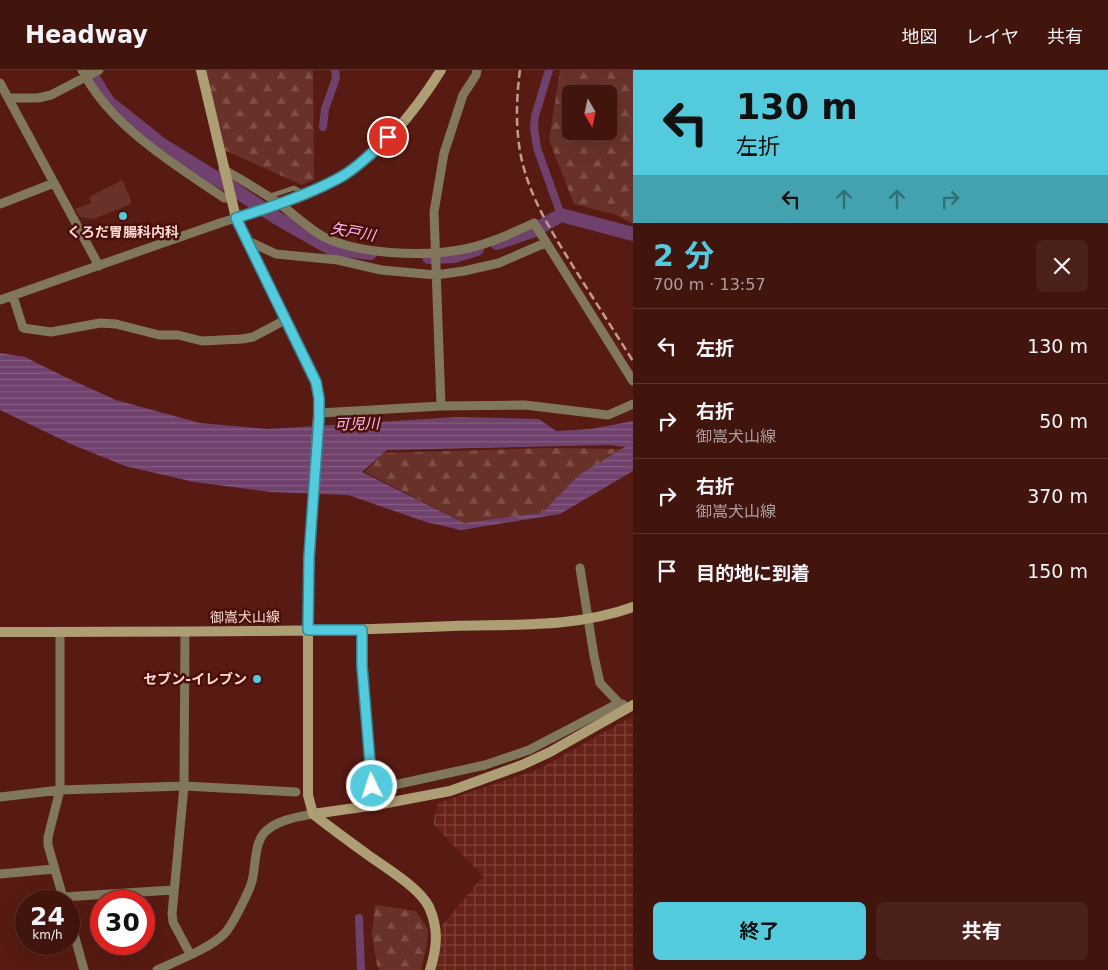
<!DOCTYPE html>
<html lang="ja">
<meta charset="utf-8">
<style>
body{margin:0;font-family:"DejaVu Sans","Noto Sans JP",sans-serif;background:#4c211c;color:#f1f3f6;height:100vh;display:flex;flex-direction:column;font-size:19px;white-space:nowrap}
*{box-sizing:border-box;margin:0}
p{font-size:16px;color:#ae9e9e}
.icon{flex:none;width:28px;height:28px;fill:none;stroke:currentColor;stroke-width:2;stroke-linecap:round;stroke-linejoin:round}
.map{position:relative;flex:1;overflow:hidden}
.side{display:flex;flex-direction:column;background:#41140e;width:475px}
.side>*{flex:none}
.top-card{background:#54cadd;color:#111;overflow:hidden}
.needle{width:32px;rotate:171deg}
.buttons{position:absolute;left:562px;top:15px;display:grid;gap:10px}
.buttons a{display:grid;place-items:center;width:55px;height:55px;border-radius:8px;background:#41140e;box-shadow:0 5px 20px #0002,0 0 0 1px #5a332e;font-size:25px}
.speed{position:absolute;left:15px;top:820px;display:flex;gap:10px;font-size:25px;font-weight:700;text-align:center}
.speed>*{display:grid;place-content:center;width:65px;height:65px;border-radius:50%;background:#41140e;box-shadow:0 5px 20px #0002,0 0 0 1px #5a332e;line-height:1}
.speed small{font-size:12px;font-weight:400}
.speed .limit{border:8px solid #d22;background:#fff;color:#111}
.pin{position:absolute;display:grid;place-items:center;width:42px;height:42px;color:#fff;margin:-21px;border:2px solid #fff;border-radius:50%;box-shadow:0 1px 5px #0007}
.me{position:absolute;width:55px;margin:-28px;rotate:356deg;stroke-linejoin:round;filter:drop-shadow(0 0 4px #0008)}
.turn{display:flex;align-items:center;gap:18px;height:105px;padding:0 20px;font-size:22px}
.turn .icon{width:65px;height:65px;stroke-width:2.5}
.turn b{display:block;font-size:35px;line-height:42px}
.lanes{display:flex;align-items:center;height:48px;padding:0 20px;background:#0003;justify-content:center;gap:25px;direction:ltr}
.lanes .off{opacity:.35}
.round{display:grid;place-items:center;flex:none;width:52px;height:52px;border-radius:8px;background:#4c211c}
.overview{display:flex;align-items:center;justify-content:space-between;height:85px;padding:0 20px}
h1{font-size:30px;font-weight:700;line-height:38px;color:#54cadd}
.button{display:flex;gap:10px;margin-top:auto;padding:10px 20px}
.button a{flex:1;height:58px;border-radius:8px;background:#54cadd;color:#111;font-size:20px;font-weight:700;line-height:58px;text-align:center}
.button a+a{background:#4c211c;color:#f1f3f6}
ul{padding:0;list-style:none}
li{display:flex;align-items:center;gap:15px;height:75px;padding:0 20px;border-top:1px solid #5a332e}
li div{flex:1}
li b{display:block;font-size:19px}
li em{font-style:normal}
header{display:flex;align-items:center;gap:30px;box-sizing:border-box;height:70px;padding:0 25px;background:#41140e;border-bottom:1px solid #5a332e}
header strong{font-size:24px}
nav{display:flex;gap:28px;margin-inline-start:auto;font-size:18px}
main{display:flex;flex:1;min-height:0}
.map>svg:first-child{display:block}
.industrial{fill:url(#industrial-grid)}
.green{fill:#68322a}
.forest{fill:url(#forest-firs);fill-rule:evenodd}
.water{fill:url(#water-rules);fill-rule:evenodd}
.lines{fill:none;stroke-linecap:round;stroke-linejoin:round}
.canal{stroke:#71416d;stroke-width:8}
.river{stroke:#71416d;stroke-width:14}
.lane{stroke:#81775d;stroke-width:4.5}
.street{stroke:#81775d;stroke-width:9}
.secondary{stroke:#ae9e73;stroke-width:10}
.rail{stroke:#c39a94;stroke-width:2.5;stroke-dasharray:8 4;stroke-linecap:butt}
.route-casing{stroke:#378390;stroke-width:12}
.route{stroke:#54cadd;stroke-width:9}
.poi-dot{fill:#54cadd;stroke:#4b0f09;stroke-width:2}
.labels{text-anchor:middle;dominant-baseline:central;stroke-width:5;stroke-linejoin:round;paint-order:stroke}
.poi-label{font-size:14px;font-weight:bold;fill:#fadad5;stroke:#4b0f09}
.street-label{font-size:14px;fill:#fadad5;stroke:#4b0f09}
.water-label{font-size:15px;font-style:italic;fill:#fbbff4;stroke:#4b0f09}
</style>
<header>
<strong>Headway</strong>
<nav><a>地図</a><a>レイヤ</a><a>共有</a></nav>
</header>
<main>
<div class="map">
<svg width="633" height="900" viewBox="0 0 633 900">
<defs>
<pattern id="industrial-grid" width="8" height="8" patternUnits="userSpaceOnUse" patternTransform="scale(1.25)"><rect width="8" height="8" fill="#662219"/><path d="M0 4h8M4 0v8" fill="none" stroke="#7d423a"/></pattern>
<pattern id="forest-firs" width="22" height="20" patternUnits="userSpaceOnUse" patternTransform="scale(1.25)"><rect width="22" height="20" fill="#68322a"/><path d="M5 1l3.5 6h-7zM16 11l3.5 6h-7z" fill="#7e4f48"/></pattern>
<pattern id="water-rules" width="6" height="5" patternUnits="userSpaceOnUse" patternTransform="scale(1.25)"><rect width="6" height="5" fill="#71416d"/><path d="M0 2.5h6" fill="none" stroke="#865c81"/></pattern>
</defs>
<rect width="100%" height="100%" fill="#571b13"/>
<path class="industrial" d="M633 646V900H430L441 857 483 806 433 754 438 733 539 699Z"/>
<path class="green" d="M122 110 130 127 131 134 93 149 80 147 75 139 91 133 89 127Z"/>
<path class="forest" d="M205 0H313L314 109 302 115 224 80Z
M560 0H633V154L617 145 574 134 549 70ZM571 24H609V61H571Z
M547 378 624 379 579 405 542 443 464 453 365 402 383 383Z
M375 835 416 841 428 859 427 874 421 900H380L377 896 372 864Z"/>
<path class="water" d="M0 283 25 287 65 307 116 330 200 353 268 359 457 347 539 349 556 361 591 359 633 351V401L560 444 461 460 426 452 348 425 271 422 194 412 125 396 73 375 0 340ZM609 375 625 377 579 405 542 443 464 453 362 402 387 380Z"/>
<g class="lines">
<path class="canal" d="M549 0 535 46 534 58 537 78 561 145
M323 57 325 39 336 8 335 0
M359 848 361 900"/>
<path class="river" d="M88 0 108 32 162 75 232 118 277 148 330 178 370 183
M497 173 535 160 561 145 633 164
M429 187 454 186 477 179"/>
<path class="lane" d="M270 126 294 118 304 123"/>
<path class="street" d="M82 0C110 56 174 94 224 128H231
M0 13 99 196
M8 28H38L51 25 99 0
M223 99C243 111 263 122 281 135 295 145 309 159 324 167 359 184 421 187 459 180 485 176 510 164 534 153L633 311
M0 134 54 113
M246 170 276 184 338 190 381 200 436 205 464 201 499 193 545 173
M13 226 23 258 51 262 100 253 116 254 159 265H178L202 271 242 269 253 267 285 250
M0 230 220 153 236 148
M441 336 434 142 444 83 463 25 476 5 477 0
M319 343 441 336 525 335 608 345 633 334
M580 498 594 586 600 613 619 633 623 634
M362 560V596L372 716 376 719 485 695 529 680 619 633
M185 562 184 716 172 844 173 852 190 884
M0 727 60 720V562
M0 804 54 799
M63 827 173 820
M64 831 48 775V767L60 720 184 716 296 722
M69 846 84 900
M157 900C176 891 209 879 224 864 231 858 250 820 252 811 256 796 254 775 264 763 276 750 297 747 313 744"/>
<path class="secondary" d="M201 0 236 148 312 304 316 312 319 328 308 520V725L313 744C331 758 350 772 368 785 386 798 420 818 429 837 439 859 437 878 430 900
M236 148C271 137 311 126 343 106 384 80 416 40 441 0
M0 562C151 561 302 563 453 556 513 554 576 558 633 537
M313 744 376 735 450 721 522 695 550 682 633 635"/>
<path class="rail" d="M520 0C516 31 515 64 523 95 533 134 555 167 576 201 595 231 614 261 633 291"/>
</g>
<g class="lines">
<g class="route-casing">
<path id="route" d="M372 716 362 596V560H308L309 487 319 348V328L316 312 236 148C272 137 308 125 341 107 358 97 374 81 388 67"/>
</g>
<use href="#route" class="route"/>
</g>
<g class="poi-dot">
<circle cx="123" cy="146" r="5"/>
<circle cx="257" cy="609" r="5"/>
</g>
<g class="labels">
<g class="poi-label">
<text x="123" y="162">くろだ胃腸科内科</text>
<text x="247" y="609" text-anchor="end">セブン-イレブン</text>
</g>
<g class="street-label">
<text transform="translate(245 547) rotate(-1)">御嵩犬山線</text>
</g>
<g class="water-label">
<text transform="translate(353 162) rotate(10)">矢戸川</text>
<text transform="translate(357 354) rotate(-1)">可児川</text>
</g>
</g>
</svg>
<div class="buttons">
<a><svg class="needle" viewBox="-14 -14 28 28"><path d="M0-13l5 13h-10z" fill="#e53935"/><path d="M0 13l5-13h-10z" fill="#ae9e9e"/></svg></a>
</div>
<div class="speed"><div>24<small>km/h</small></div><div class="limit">30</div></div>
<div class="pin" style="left:388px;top:67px;background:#d93025"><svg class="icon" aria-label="arrive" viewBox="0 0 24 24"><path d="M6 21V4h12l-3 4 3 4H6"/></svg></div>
<svg class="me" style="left:372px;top:716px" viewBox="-20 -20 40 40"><circle r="17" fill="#54cadd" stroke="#fff" stroke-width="3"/><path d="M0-11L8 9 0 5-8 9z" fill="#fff"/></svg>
</div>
<section class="side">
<div class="top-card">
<div class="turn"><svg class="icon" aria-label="left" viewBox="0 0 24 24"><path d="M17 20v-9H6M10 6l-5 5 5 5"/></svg><div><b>130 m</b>左折</div></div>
<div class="lanes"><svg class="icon" aria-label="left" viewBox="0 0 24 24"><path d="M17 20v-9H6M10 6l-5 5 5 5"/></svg><svg class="icon off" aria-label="ahead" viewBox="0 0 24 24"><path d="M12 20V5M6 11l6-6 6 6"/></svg><svg class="icon off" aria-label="ahead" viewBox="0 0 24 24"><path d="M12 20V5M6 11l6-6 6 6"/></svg><svg class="icon off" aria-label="right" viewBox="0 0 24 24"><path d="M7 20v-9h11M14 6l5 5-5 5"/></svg></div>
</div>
<div class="overview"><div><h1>2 分</h1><p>700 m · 13:57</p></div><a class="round"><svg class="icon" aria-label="close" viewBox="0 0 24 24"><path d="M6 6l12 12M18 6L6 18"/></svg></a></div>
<ul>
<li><svg class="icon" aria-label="left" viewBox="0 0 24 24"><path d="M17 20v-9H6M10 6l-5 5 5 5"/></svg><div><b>左折</b></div><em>130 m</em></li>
<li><svg class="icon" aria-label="right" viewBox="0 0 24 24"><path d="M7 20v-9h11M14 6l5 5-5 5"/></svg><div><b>右折</b><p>御嵩犬山線</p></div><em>50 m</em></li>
<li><svg class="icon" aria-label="right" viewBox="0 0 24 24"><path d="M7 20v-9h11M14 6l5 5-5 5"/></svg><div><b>右折</b><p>御嵩犬山線</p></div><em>370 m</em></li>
<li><svg class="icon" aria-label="arrive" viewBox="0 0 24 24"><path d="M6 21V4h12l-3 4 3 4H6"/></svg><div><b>目的地に到着</b></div><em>150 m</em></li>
</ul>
<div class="button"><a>終了</a><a>共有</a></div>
</section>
</main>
